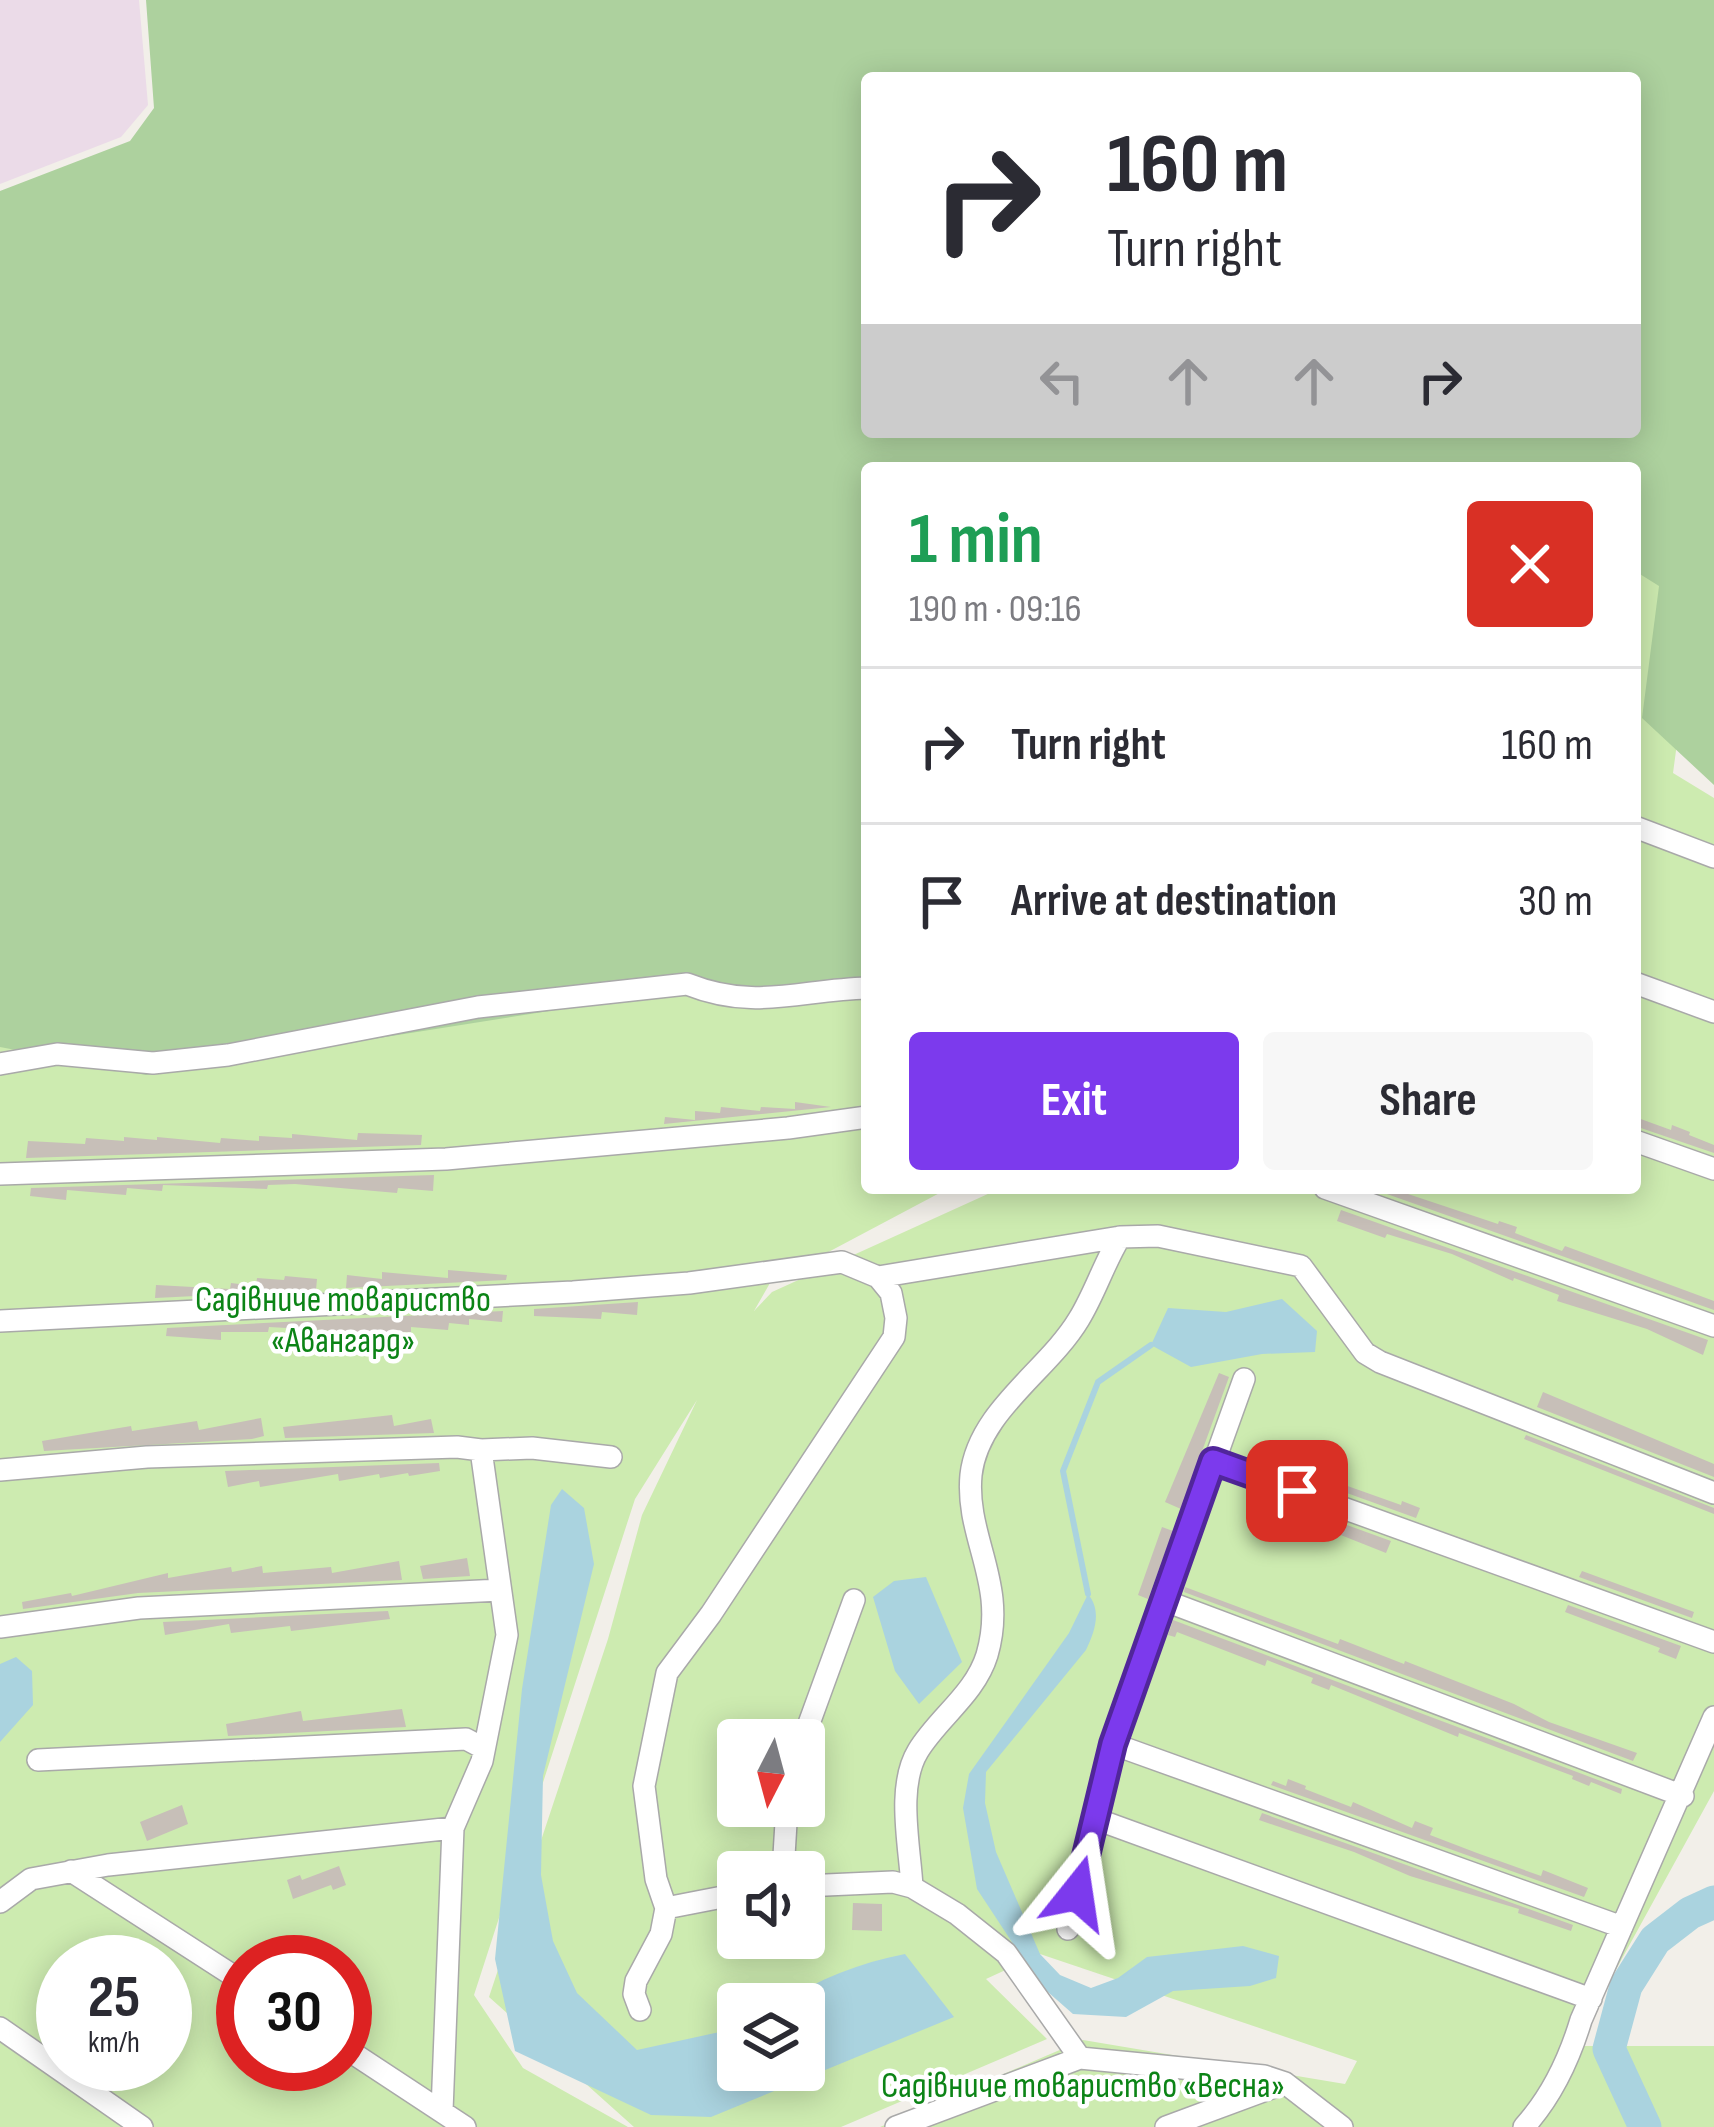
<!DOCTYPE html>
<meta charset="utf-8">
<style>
body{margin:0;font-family:"Sofia Sans Condensed",sans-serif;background:#f7f7f7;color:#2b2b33;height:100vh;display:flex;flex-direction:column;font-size:45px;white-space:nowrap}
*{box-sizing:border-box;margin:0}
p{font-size:39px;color:#7c7c81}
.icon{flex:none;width:66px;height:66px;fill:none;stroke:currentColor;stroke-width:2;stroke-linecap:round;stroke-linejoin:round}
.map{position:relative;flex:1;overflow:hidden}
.panel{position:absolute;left:861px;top:462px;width:780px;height:732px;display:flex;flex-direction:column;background:#fff;border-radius:12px;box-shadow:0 6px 30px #0003}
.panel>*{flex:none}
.banner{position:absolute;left:861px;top:72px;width:780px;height:366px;border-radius:12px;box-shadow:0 6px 30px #0003;background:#fff;color:#2b2b33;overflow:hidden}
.needle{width:78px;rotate:186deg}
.tools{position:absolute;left:717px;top:1719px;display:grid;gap:24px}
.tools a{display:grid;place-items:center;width:108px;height:108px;border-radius:12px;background:#fff;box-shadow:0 6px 30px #0003;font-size:60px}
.speed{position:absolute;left:36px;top:1935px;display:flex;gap:24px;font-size:60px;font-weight:700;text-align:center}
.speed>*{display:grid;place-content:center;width:156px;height:156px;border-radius:50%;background:#fff;box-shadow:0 6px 30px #0003;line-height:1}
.speed small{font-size:30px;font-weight:400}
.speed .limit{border:18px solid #d22;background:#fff;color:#111}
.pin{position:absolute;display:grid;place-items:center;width:102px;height:102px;color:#fff;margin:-51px;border-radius:24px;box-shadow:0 6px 18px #0006}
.me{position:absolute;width:132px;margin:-66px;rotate:15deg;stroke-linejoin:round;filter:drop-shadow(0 0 9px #0008)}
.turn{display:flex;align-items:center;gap:42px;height:252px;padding:0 48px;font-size:54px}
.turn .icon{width:156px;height:156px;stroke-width:2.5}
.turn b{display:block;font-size:84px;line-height:102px}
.lanes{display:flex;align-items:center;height:114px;padding:0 48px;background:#0003;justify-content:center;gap:60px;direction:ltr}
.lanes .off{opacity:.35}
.round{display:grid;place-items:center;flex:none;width:126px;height:126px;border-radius:12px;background:#f7f7f7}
.summary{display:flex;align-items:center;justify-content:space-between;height:204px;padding:0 48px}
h1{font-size:72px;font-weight:700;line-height:90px;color:#1e9e55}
.button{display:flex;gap:24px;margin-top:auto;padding:24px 48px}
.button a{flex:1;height:138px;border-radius:12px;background:#7c3aed;color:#fff;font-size:48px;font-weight:700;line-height:138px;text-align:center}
.button a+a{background:#f7f7f7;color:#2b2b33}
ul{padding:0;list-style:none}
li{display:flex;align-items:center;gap:36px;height:156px;padding:0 48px;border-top:3px solid #e1e1e2}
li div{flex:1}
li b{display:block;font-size:45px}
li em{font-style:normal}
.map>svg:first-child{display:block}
.industrial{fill:#ebdbe8}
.grass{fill:#cdebb0;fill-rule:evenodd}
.forest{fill:#add19e;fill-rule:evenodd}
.water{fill:#aad3df}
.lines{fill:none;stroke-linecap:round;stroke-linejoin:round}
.stream{stroke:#aad3df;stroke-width:6}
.river{stroke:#aad3df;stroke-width:33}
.building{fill:#c7bfb8}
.street-casing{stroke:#a9a9a9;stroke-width:24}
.street{stroke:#fff;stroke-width:21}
.route-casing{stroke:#51269a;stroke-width:30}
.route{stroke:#7c3aed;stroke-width:21}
.labels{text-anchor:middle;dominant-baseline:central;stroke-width:9;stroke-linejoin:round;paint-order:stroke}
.park-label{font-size:36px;fill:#0c8416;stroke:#fff}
</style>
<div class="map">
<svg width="1714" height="2127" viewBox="0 0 1714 2127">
<rect width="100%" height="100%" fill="#f2efe9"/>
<path class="industrial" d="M0 0H139L148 105 121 137 0 184Z"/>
<path class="grass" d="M1635 539 1701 566 1673 773 1714 798V1791L1574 2046H1714V2127H880L1083 2040 1345 2084 1357 2061 1040 1954 986 1979 1047 2039 841 2127H634L489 1997 608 1639 642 1515 697 1400 635 1499 474 1995 523 2068 628 2127H0V1030L867 889V1188H949L770 1283 754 1311 772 1292 1001 1188H1635ZM738 1740H804V1806H738ZM738 1872H804V1938H738ZM63 1962H165V2064H63ZM243 1962H345V2064H243ZM738 2004H804V2070H738Z"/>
<path class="forest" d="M146 0H1714V785L1642 718 1659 586 1635 571V468H867V1000L719 984 146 1075 0 1047V191L130 141 154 108ZM867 78H1635V432H867Z"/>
<path class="water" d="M1282 1299 1317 1331 1315 1352 1262 1354 1191 1367 1151 1345 1168 1308 1226 1312Z
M562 1489 584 1508 594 1564 543 1776 541 1875 553 1941 577 1993 637 2050 738 2028V2070H804V2004H779C819 1979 859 1963 905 1954L954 2017 711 2117 651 2115 515 2051 495 1959 522 1689 551 1505Z
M926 1577 962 1662 919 1704 895 1671 873 1597 894 1581Z
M1088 1594C1102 1611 1095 1631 1086 1650L986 1772 985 1803 996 1852 1040 1954 1060 1975 1091 1988 1118 1978 1147 1957 1243 1946 1279 1956 1276 1978 1250 1986 1173 1991 1126 2017 1073 2014 1041 1986 977 1889 963 1808 969 1774 1069 1633Z
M16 1657 32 1671 33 1705 0 1742V1664Z"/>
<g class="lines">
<path class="stream" d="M1088 1594 1063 1471 1098 1382 1151 1345"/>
<path class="river" d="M1645 2127 1609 2049 1626 1986 1655 1940 1690 1913 1714 1902"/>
</g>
<path class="building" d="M795 1102 831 1107 664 1124 665 1117 695 1120V1111L720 1113 721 1107 760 1111 761 1107 795 1109Z
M1638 1118 1671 1130 1672 1125 1690 1132 1689 1135 1714 1145V1153L1635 1126Z
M358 1133 422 1135 421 1145 26 1158 28 1141 85 1144 86 1138 124 1141V1137L157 1140V1137L220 1143 221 1138 259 1141V1136L292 1138V1134L357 1140Z
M434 1175 433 1191 398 1188 397 1193 295 1184 268 1185 267 1189 163 1185 162 1191 127 1188 126 1195 67 1190 66 1200 30 1196 31 1188Z
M1370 1188H1390L1498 1224 1499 1221 1517 1227 1515 1233 1562 1251 1565 1246 1714 1301V1310Z
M1341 1210 1708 1340 1703 1355 1647 1329 1557 1301 1559 1295 1514 1278 1513 1281 1452 1254 1387 1234 1385 1238 1337 1221Z
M448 1270 507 1275 506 1280 346 1288 347 1275 382 1279V1272L448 1278Z
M285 1276 317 1279 316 1290 155 1298 156 1285 230 1289 231 1283 256 1286 257 1278 284 1280Z
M638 1302 637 1315 602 1312 601 1319 534 1316V1309Z
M503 1311 502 1322 469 1319V1325L449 1323 448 1330 411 1327V1332H358L269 1327 268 1332H221V1340L166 1336 167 1328Z
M1219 1373 1229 1377 1181 1509 1165 1502Z
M1543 1392 1714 1464V1477L1537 1407Z
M392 1415 394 1426 431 1419 434 1433 285 1438 283 1427Z
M261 1418 264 1436 252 1439 44 1451 42 1441 131 1426 132 1431 197 1421 199 1430Z
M1526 1435 1714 1508V1514L1524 1439Z
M439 1463 440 1471 409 1476 408 1473 380 1478 379 1474 339 1481 338 1474 260 1487 259 1481 228 1487 225 1471Z
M1325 1478 1401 1505 1402 1501 1420 1508 1416 1518 1322 1484Z
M1311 1512 1391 1541 1386 1553 1308 1522Z
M1162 1527 1173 1531 1148 1599 1138 1595Z
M467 1558 470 1576 423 1579 420 1566Z
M399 1561 402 1580 138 1593 23 1609 22 1602 71 1593 72 1596 168 1573V1578L231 1567 232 1572 262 1566 263 1573 331 1567 332 1573Z
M1582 1571 1694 1612 1692 1618 1579 1577Z
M1185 1587 1338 1644 1340 1639 1404 1664 1405 1661 1514 1704 1549 1722 1637 1753 1633 1761 1184 1592Z
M1568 1605 1681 1646 1676 1659 1658 1652 1660 1648 1565 1612Z
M388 1611 390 1619 291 1631 290 1626 231 1633 229 1624 165 1635 163 1622Z
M1173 1620 1622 1789 1621 1794 1591 1782 1589 1786 1572 1779 1573 1776 1459 1733 1458 1737 1331 1685 1329 1690 1311 1683 1313 1678 1267 1660 1265 1666 1177 1632 1175 1637 1168 1635Z
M402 1709 406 1727 228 1736 226 1724 301 1711 303 1721Z
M1288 1779 1306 1786 1305 1789 1351 1807 1353 1802 1412 1828 1415 1821 1433 1828 1430 1835 1477 1853 1541 1876 1543 1870 1588 1888 1584 1897 1271 1785 1273 1781 1286 1786Z
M182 1805 188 1824 147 1841 140 1822Z
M1262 1813 1573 1925 1571 1931 1518 1913 1519 1909 1410 1876 1354 1852 1259 1820Z
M339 1866 346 1885 333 1890 331 1885 293 1899 287 1880 300 1875 302 1880Z
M853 1903 882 1904V1931L852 1930Z"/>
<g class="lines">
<g class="street-casing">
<path id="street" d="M1635 827 1714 857
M1635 983 1714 1012
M0 1064 57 1054 153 1063 228 1055 478 1007 687 984C755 1011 798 990 867 988
M1635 1141 1714 1169
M0 1174 446 1159 788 1128 867 1117
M1325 1188 1714 1326
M878 1277 1120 1237
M0 1321 573 1292 689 1283 842 1262 878 1277 891 1293 896 1318 894 1337 711 1614 667 1673 644 1786 656 1879 666 1908 661 1934 636 1981 634 1994 640 2010
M481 1450 532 1448 611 1457
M1213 1461 1714 1642
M0 1470 147 1457 457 1447 481 1450 507 1635 482 1761 453 1828 442 2111
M1163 1600 1683 1796
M0 1627 139 1608 500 1590
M803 1740 854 1600
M1113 1744 1622 1927
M38 1760 466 1739 483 1748
M1096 1819 1591 1999
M71 1871 243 1982
M783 1872 787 1806
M804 1886 893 1882 912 1887 957 1914 1006 1953 1080 2058 1264 2076 1285 2083 1342 2127
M912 1887C910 1847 896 1787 918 1751 938 1718 975 1694 987 1655 1008 1583 965 1538 971 1475 978 1411 1048 1371 1079 1319 1095 1293 1104 1263 1120 1237L1158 1236 1301 1266 1365 1353 1380 1362 1714 1493
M0 1902 31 1879 108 1865 453 1828
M666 1908 738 1894
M1068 1929 1113 1744 1244 1379
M0 2028 142 2127
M345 2048 465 2127
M896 2127 1080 2058
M1166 2127 1285 2083
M1524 2127C1552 2096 1569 2060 1581 2020L1714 1717"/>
</g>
<use href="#street" class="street"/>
</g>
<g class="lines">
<g class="route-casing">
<path id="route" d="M1077 1893 1113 1744 1213 1461 1297 1491"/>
</g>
<use href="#route" class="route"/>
</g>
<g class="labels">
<g class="park-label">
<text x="343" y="1300">Садівниче товариство<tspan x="343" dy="41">«Авангард»</tspan></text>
<text x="1083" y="2086">Садівниче товариство «Весна»</text>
</g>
</g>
</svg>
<div class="tools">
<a><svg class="needle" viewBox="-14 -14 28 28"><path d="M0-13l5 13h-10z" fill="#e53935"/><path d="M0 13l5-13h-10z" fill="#7c7c81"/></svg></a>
<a><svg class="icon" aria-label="sound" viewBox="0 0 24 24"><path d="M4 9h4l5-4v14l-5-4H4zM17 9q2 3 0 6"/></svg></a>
<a><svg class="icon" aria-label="layers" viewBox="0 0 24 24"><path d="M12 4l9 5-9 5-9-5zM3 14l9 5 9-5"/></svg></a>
</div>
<div class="speed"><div>25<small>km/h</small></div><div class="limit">30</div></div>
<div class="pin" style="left:1297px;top:1491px;background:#d93025"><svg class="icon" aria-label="arrive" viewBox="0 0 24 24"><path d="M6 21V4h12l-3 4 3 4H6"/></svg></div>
<svg class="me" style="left:1077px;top:1893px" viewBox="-20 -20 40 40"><path d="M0-17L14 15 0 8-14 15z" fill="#7c3aed" stroke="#fff" stroke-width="4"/></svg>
<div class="banner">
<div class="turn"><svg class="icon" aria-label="right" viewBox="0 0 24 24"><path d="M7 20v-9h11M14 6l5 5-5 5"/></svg><div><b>160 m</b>Turn right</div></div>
<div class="lanes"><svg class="icon off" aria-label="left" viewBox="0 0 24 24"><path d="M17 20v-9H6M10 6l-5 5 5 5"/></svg><svg class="icon off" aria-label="ahead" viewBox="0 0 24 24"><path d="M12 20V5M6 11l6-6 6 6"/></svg><svg class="icon off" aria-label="ahead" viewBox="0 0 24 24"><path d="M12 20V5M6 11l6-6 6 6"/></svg><svg class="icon" aria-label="right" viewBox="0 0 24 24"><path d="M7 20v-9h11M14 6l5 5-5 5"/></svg></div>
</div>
<section class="panel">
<div class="summary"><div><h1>1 min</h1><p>190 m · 09:16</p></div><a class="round" style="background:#d93025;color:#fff"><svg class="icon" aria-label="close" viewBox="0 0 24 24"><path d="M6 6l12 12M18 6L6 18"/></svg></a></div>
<ul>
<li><svg class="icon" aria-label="right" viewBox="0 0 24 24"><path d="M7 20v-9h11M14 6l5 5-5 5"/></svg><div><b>Turn right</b></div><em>160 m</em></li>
<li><svg class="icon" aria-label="arrive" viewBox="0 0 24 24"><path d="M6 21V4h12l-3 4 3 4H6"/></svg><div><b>Arrive at destination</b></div><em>30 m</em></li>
</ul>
<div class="button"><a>Exit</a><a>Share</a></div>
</section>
</div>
